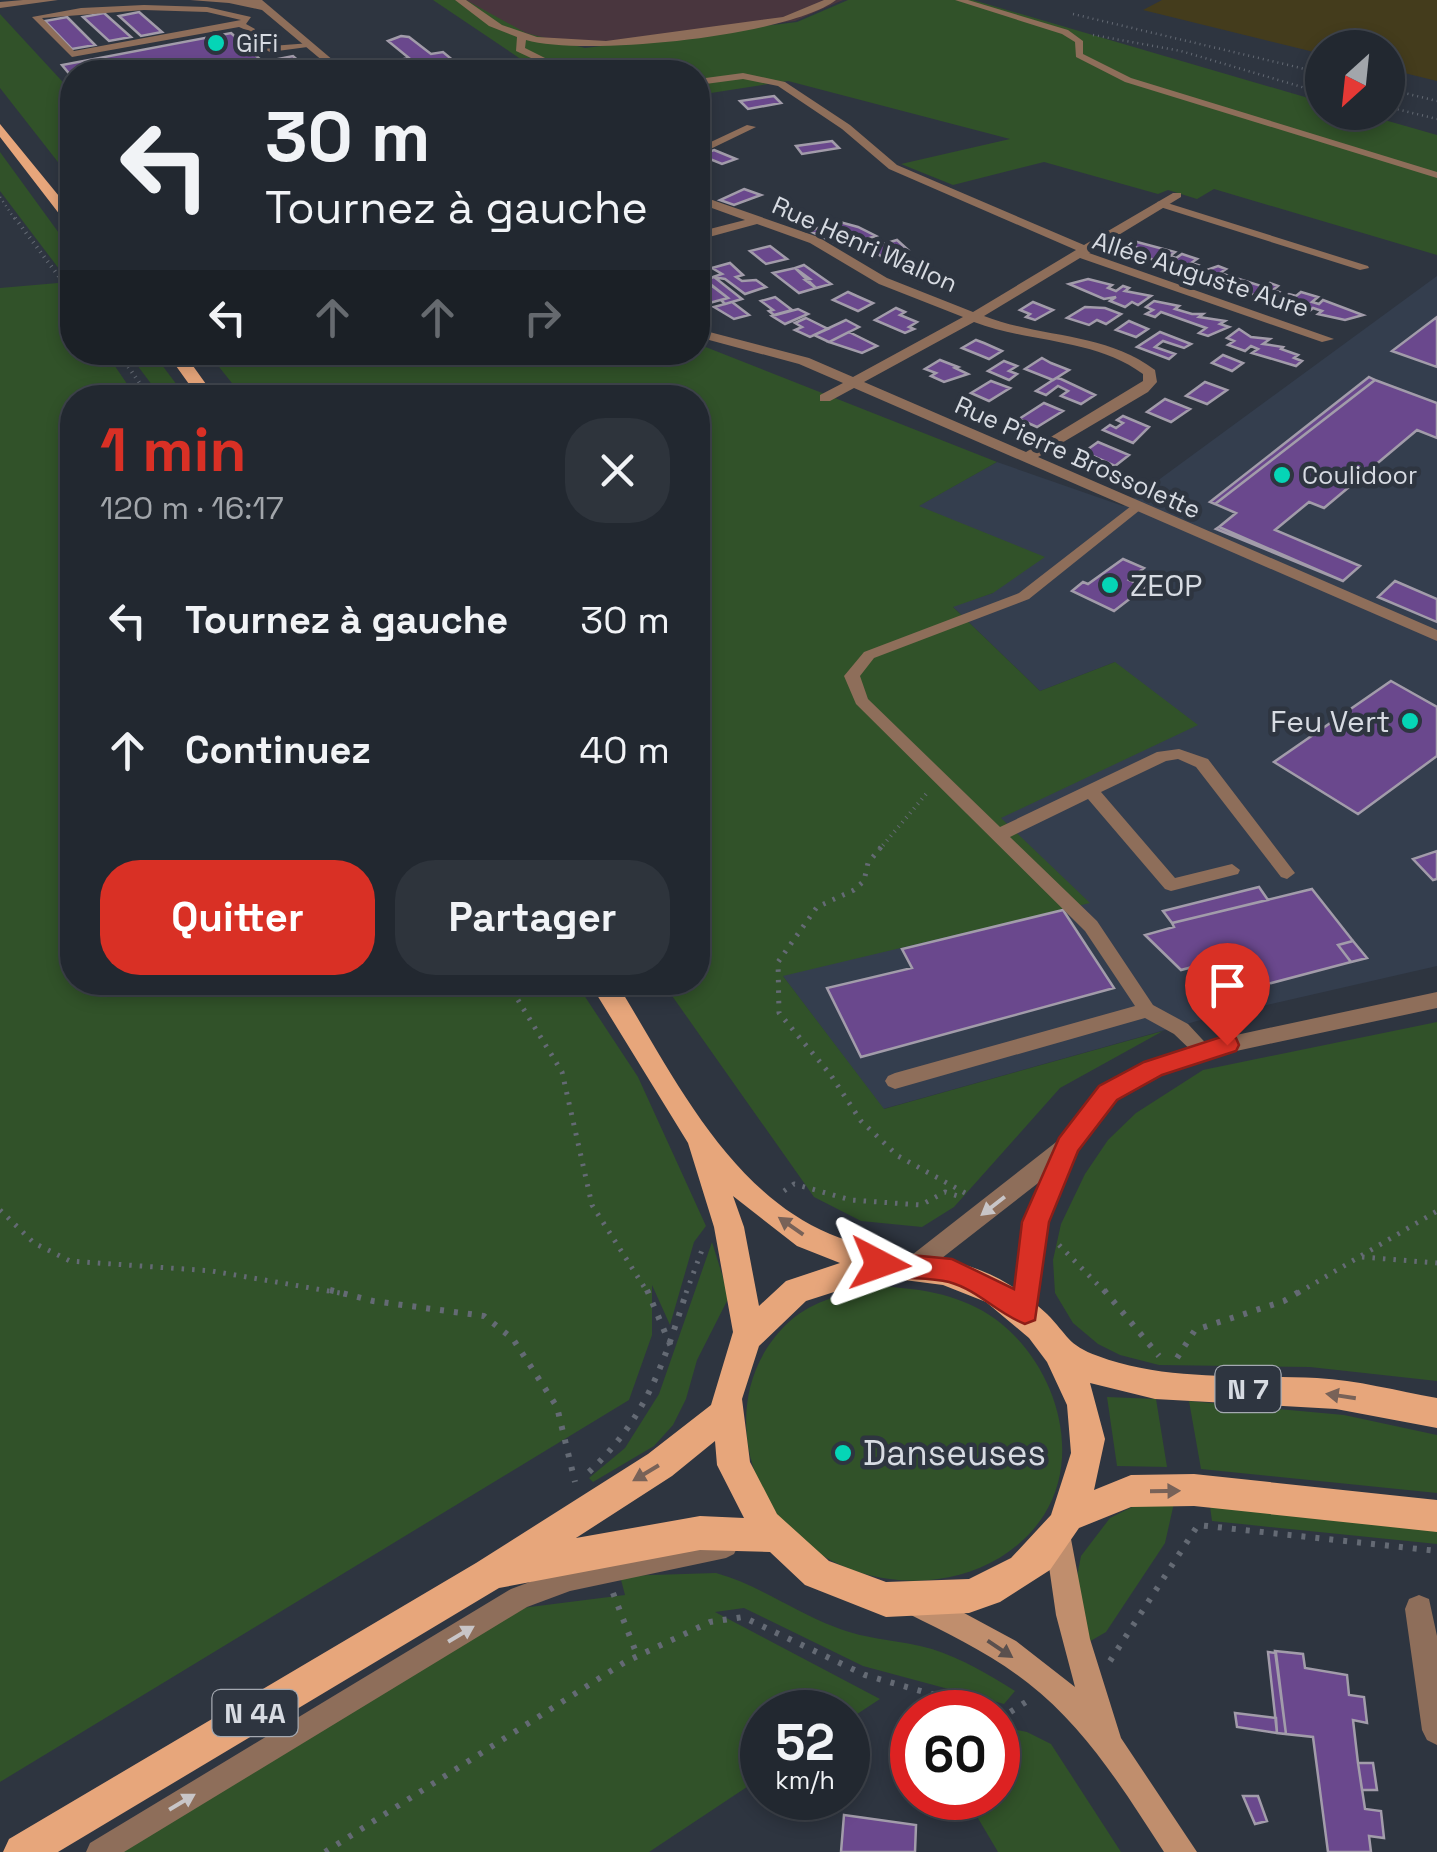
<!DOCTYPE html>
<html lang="fr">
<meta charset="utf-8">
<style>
body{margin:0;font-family:"Space Grotesk",sans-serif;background:#2e343c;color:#f1f3f6;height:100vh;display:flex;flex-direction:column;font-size:38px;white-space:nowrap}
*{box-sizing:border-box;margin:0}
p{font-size:32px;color:#a2a6ab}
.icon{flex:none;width:55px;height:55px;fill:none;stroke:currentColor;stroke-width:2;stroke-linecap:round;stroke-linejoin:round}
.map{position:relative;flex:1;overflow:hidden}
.details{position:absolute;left:60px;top:385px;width:650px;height:610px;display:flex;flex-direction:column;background:#222830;border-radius:40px;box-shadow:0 5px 15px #0003,0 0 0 2px #3f444c}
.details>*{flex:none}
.hud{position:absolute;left:60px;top:60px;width:650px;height:305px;border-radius:40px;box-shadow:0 5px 15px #0003,0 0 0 2px #3f444c;background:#222830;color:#f1f3f6;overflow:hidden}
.needle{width:65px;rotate:207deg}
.tools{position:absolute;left:1305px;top:30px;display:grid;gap:20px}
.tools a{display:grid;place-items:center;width:100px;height:100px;border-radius:50%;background:#222830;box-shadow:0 5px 15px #0003,0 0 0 2px #3f444c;font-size:50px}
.speed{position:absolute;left:740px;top:1690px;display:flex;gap:20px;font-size:50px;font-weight:700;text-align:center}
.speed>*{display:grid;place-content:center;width:130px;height:130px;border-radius:50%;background:#222830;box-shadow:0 5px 15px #0003,0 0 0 2px #3f444c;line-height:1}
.speed small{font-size:25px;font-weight:400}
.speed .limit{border:15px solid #d22;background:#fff;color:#111}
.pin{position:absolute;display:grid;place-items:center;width:85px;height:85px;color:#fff;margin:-102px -42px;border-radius:50% 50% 50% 0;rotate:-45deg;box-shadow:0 0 10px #0007}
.pin .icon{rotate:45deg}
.me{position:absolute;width:110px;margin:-55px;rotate:94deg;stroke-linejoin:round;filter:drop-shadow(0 0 8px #0008)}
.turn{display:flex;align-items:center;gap:35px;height:210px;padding:0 40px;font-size:45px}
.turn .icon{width:130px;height:130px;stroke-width:2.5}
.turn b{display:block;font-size:70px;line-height:85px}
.lanes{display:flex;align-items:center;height:95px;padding:0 40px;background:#0003;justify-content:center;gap:50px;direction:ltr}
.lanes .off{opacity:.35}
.round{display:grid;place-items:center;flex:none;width:105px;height:105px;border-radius:40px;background:#2e343c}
.overview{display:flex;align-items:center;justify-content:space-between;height:170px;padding:0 40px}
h1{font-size:60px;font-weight:800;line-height:75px;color:#d93025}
.action{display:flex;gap:20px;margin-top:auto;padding:20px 40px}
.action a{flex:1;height:115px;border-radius:40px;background:#d93025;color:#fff;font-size:40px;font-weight:800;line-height:115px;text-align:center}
.action a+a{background:#2e343c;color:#f1f3f6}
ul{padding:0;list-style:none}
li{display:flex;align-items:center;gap:30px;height:130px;padding:0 40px}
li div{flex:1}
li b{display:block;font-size:38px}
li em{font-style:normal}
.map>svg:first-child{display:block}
.commercial{fill:#49363e}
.built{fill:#343e4e}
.green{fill:#315229}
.sand{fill:#443c1c}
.building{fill:#6a488d;stroke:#a29caa;stroke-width:2.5}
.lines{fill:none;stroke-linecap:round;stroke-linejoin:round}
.path-far3{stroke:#646a74;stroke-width:2.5;stroke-dasharray:1 4;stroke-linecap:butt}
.path-far2{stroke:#646a74;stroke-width:4;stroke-dasharray:1 5;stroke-linecap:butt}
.path-far1{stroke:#646a74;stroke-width:5;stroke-dasharray:2.5 8;stroke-linecap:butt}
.path{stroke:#646a74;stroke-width:6;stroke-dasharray:4 10;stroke-linecap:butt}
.lane{fill:#8e6e5a;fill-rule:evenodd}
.street{fill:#8e6e5a;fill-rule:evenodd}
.secondary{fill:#c08e6d;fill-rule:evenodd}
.primary{fill:#e7a67b;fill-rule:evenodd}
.oneway{fill:#c8c5c7}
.oneway2{fill:#786258}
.oneway3{fill:#5a504e}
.route{fill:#d93025;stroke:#8d1f18;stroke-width:2.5}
.poi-dot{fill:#05d5b6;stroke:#2e3540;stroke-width:4}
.labels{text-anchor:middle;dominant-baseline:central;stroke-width:9;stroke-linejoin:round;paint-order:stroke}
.far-poi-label{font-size:25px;fill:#d7dbe2;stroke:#2e3540;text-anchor:start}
.far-street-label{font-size:25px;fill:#d7dbe2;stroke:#2e3540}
.shield{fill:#2e3540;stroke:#a4a9b1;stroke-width:2.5}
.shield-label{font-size:28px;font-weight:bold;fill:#d7dbe2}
.poi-label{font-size:30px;fill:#d7dbe2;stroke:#2e3540;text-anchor:start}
.near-poi-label{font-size:35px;fill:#d7dbe2;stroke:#2e3540;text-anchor:start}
</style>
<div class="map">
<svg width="1437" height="1852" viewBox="0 0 1437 1852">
<rect width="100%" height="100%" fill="#2e3540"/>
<path class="commercial" d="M451 0H843L795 21 584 46 514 38Z"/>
<path class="built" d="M1437 276V966L1197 1021 883 1109 782 975 1088 902 1000 819 1115 662 1040 691 952 606 993 593 918 506 997 462 1123 506Z"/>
<path class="green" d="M433 0H466L526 33 585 48 797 22 848 0H973L1322 102V112L1360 113 1437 135V255L1214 189 1197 199 1168 190 1158 194 1044 162 953 185 901 164 1010 139 788 81 698 95V72H540Z
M0 14 72 92V180L0 88Z
M0 152 72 251V286L0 191Z
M58 283 72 304V352L106 353 136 397 72 398V982L576 983 638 1077 706 1226 694 1242 670 1325 652 1285V1335L629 1400 0 1782V288Z
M698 344 997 462 919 506 1045 557 993 593 953 607 1040 691 1115 662 1198 725 1001 818 1090 903 783 976 884 1109 1163 1031 1060 1088 954 1207 922 1227 861 1221 814 1197 663 983 698 982V398L243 397 208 353 698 352Z
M128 353H153L186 397H161Z
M1437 1022V1381L1310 1367 1159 1365 1120 1355 1098 1344 1073 1323 1055 1293 1053 1260 1061 1224 1085 1174 1108 1140 1136 1113 1203 1070Z
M712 1242 729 1297 697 1360 686 1399 673 1425 654 1446 593 1482 589 1478 625 1448 659 1394Z
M873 1286C912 1288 947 1291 983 1311 1049 1349 1087 1447 1044 1515 1021 1551 980 1574 938 1579 896 1585 851 1575 815 1551 739 1500 719 1385 790 1321 814 1300 844 1294 873 1286Z
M1107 1397 1156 1399 1167 1467 1117 1466Z
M1189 1401 1344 1415 1437 1435V1493L1201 1469Z
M1209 1499 1437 1524V1544L1212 1521Z
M1174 1503 1165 1543 1106 1632 1087 1643 1077 1576 1081 1556 1110 1518 1134 1506Z
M716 1573C759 1585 793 1611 835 1627 866 1640 901 1640 932 1649 963 1659 988 1674 1015 1691L1004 1704 863 1666 744 1608 715 1612 880 1699 848 1720V1712H762V1777L649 1852H86L246 1754 506 1610 625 1595 620 1576Z
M998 1726 1027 1732 1051 1744 1121 1852H998L966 1798H998Z"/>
<path class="sand" d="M1162 0H1437V81L1388 69V48H1322V54L1143 10Z"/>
<path class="building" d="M139 12 162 32 141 36 119 16Z
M104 13 131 37 109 41 83 17Z
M67 17 95 45 72 49 45 21Z
M231 33 263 62 293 56 311 72H72V77L62 65Z
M401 36 409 37 431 54 443 52 461 67 402 72 390 62 409 58 388 41Z
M774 96 781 103 748 109 740 101Z
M832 141 839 148 802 154 796 146Z
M714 150 736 159 722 164 700 155Z
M744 189 761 195 734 205 720 200Z
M836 221 858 227 876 236 863 240 828 224Z
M828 224 851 235 833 242 810 231Z
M897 240 908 250 882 257 870 248Z
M1137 242 1175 252 1170 256 1176 258 1182 254 1197 259 1191 263 1198 265 1186 274 1180 272 1184 269 1168 263 1158 264 1164 260H1153L1134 251 1138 248 1131 246Z
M770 246 787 259 766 264 750 251Z
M730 263 743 275 736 277 742 281 756 280 766 287 745 294 725 279 713 277 722 274 712 268Z
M804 265 831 284 816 288 795 268Z
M1218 266 1226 269 1220 273 1264 287 1270 283 1278 286 1273 290 1279 292 1272 298 1263 295 1259 298 1242 288 1231 289 1235 286 1202 279 1206 276 1198 273Z
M795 268 810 279 805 280 816 288 799 293 773 273Z
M714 277 718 280 742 299 725 304 721 300 728 298 704 280Z
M1088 279 1112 285 1108 288 1116 291 1123 286 1129 288 1125 291 1151 296 1138 305 1132 302 1125 307 1110 301 1116 297 1104 299 1069 284Z
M709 283 728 298 698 306V286Z
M848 292 859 297 873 303 858 311 833 300Z
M1301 292 1318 297 1312 302 1319 304 1323 300 1363 315 1345 320 1318 314 1322 311 1313 308 1307 313 1300 311 1304 308 1277 303 1289 294 1296 296Z
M775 297 792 310 774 315 769 311 773 310 761 301Z
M1154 301 1179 306 1175 309 1192 314H1203L1199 317 1225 321 1220 324 1229 327 1208 336 1199 333 1206 328 1161 312 1155 317 1146 314 1153 310 1146 307Z
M732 302 749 315 734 319 714 307Z
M1033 302 1053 310 1035 320 1026 317 1030 314 1020 310Z
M1085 307 1105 308 1121 314 1106 324 1097 320 1089 325 1067 318Z
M896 308 905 312 900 315 917 322 909 327 914 329 905 333 875 320Z
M798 309 808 314 785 324 772 316Z
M1437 317V367L1392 351Z
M806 318 828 329 810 337 795 330 802 327 795 323Z
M846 320 859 327 829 342 814 335Z
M1129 321 1148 329 1136 337 1116 330Z
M1239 329 1251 337 1270 339 1263 344 1283 347 1281 349 1298 355 1294 358 1302 361 1296 366 1252 353 1258 349 1251 346 1245 351 1228 345 1234 341 1227 338Z
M849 332 877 346 862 353 829 342Z
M1160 332 1191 344 1184 348 1163 341 1155 347 1175 354 1169 359 1137 347Z
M976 340 984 343 1002 351 989 359 962 348Z
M1223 355 1243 363 1232 371 1212 363Z
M1042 358 1051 363 1069 370 1053 380 1025 369Z
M940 360 958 367 955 368 968 374 944 382 931 376 936 373 925 369Z
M1004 361 1017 366 1009 371 1017 374 1009 380 988 371Z
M1369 377 1375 380 1215 504 1210 502Z
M1056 378 1061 379 1095 395 1081 404 1061 396 1068 391 1058 386 1046 395 1036 391Z
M1375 380 1437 403V438L1417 430 1324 508 1309 502 1275 530 1360 566 1343 581 1219 527 1236 513 1215 504Z
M991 381 1010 388 989 401 971 393Z
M1205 382 1227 390 1207 404 1186 396Z
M1165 399 1190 409 1171 422 1147 412Z
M1044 403 1063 411 1037 427 1019 419Z
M1123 416 1149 427 1133 443 1103 430 1110 425 1116 428 1123 423 1117 420Z
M1098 442 1129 455 1115 466 1084 452Z
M1219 527 1343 581 1216 529Z
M1123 559 1144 568 1129 580 1145 587 1114 611 1072 591 1083 582 1088 584Z
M1395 581 1437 599V622L1378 597Z
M1391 681 1437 707V756L1358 814 1274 762Z
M1437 851V879L1433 880 1413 859Z
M1259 887 1268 900 1172 923 1163 911Z
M1312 889 1353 941 1338 945 1351 962 1222 996 1200 965 1181 970 1145 935 1174 927 1172 923Z
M1063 910 1114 988 861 1057 827 988 912 968 902 949Z
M1353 941 1367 958 1351 962 1338 945Z
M1275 1651 1303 1654 1305 1668 1347 1675 1349 1695 1364 1697 1367 1723 1353 1720 1358 1763 1365 1809 1381 1811 1384 1838 1369 1836 1371 1852H1328L1313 1737 1286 1734Z
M1268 1652 1276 1653 1286 1734 1277 1733Z
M1235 1713 1276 1718 1277 1733 1237 1727Z
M1358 1763H1373L1377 1790H1362Z
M1243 1796H1258L1267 1821 1255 1824Z
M844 1815 916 1825 915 1852H841Z"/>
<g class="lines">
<path class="path-far3" d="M1073 14 1322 73
M1093 35 1181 51 1322 93
M1388 89 1437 101
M1388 107 1437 119
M0 197 16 221"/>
<path class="path-far2" d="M15 218 72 294
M118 352 150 398
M879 850 927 793"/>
<path class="path-far1" d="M881 847 868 863 864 881 854 890 817 907 778 962 779 1013 830 1074 861 1121 898 1156 967 1194
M507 982 562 1072 592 1205 648 1293
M784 1191 794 1184 851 1200 921 1205 945 1192 961 1197
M0 1210 34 1243 70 1261 212 1271 340 1293
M1059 1245 1106 1293
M1362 1257 1437 1263
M686 1293 702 1250
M1298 1293 1437 1211"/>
<path class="path" d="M330 1290 373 1301 484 1316 513 1339 557 1407 575 1482
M647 1290 672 1349
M1104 1290 1159 1356
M1177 1358 1195 1330 1284 1301 1302 1290
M589 1472C647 1417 663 1365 687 1290
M613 1593 637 1655
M1110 1661 1198 1525 1437 1551
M998 1714 1004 1716 1029 1700
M325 1852 625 1662 710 1622 743 1617 865 1675 994 1712"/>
<path class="lane" d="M955 0H968L1068 30 1083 41V54L1131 78 1437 172V178L1125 82 1076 57 1075 42 1062 34Z
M144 5 207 7 251 17 246 24 255 29 253 37 271 46 311 43 315 46 270 52 245 40 246 30 239 27 72 57 32 17 81 8ZM144 10 207 12 241 20 74 51 42 18Z
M342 69 347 72H336L338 70Z
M1161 201 1368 266 1369 268 1360 270 1157 206V202Z
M1135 503 1142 507 1140 510 1029 599 874 658 860 676 868 699 1000 827 1157 752 1179 749 1208 759 1295 873 1287 879 1281 877 1196 767 1178 759 1166 761 1101 792 1175 878 1232 864 1240 870 1238 874 1171 891 1165 889 1088 799 1010 837 1097 921 1153 1005 1188 1024 1214 1052 1212 1057H1198L1174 1034 1145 1018 895 1089 888 1086 885 1081 888 1076 895 1073 1135 1006 1085 931 856 704 844 676 864 652 1019 593Z
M726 1534 734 1538 738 1546 734 1554 726 1558 570 1591 527 1607 124 1852H86L90 1843 511 1589 570 1567Z"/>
<path class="street" d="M23 0H58L0 8V2Z
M190 0H262L347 72H336L262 10 229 3Z
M455 0H466L502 25 537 37 606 41 783 17 824 0H836C789 36 585 57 526 40L525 48 573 72H561L516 51 517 37 489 26Z
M743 73 785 82 850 125 897 165 1084 245 1173 193H1181V197L1089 253 1334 339 1322 342 1080 258 984 316C1040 338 1104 332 1155 370L1157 382 1148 392 1038 457 1437 630V641L854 388 830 401H820V395L843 383 799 364 698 337V329L809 358 853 377 963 317 879 284 810 243 757 224 698 240V232L745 220 698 203V195L818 237 887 278 973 312 1076 250 889 169 842 129 778 86 743 79 698 85V79ZM974 322C1029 343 1094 338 1143 374V381L1026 452 864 382Z
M747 125 756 127 698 155V148Z
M1437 992V1008L1227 1053 1161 1075 1116 1099 1076 1153 1047 1222 1037 1312 1034 1320 1025 1323 1016 1320 1013 1312 1023 1222 1042 1180 924 1272 916 1275 908 1272 904 1265 908 1258 1060 1139 1100 1087 1145 1063 1227 1037Z
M1419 1595 1429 1599 1437 1636V1745L1427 1740 1422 1730 1405 1609 1409 1599Z"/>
<path class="secondary" d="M1058 1526 1068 1530 1071 1539 1090 1639 1121 1738 1197 1852H1164C1125 1792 1086 1728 1028 1683 991 1654 949 1634 907 1613L903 1603 907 1593 917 1589 927 1593 1016 1641 1075 1687 1056 1615 1045 1539 1048 1530Z"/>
<path class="primary" d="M0 124 72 212V225L67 224 0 137Z
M166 352H183L216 398H199Z
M589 982H616C671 1071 727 1191 830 1234 877 1254 929 1251 977 1269 1004 1279 1026 1294 1047 1314 1068 1335 1067 1345 1098 1356 1167 1382 1245 1374 1317 1378 1357 1380 1397 1391 1437 1398V1428L1336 1409 1155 1399 1090 1383 1105 1439 1094 1490 1131 1475 1194 1474 1437 1500V1532L1194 1506 1131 1507 1079 1528 1050 1570 1000 1602 969 1613 886 1617 805 1585 770 1552 700 1550 499 1588 58 1852H3L9 1839 476 1563 648 1454 711 1405 733 1332 714 1227 688 1143ZM733 1196 797 1246 840 1263 786 1281 759 1306 744 1227ZM881 1277 943 1285 986 1302 1029 1338 1047 1362 1067 1405 1071 1453 1051 1515 1011 1558 969 1579 886 1582 829 1561 777 1514 750 1462 742 1399 759 1346 806 1301ZM715 1441 717 1465 744 1518 700 1516 576 1538 672 1476Z"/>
</g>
<defs><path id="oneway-solid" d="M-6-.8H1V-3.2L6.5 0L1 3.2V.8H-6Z" transform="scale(2.5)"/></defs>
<g class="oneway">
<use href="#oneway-solid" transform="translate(993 1206) rotate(142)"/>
<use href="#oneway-solid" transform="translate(461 1634) rotate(-31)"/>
<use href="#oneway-solid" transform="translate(182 1802) rotate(-31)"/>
</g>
<g class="oneway2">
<use href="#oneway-solid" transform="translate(791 1226) rotate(-145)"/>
<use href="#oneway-solid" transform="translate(1341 1396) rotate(-171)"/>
<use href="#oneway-solid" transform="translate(646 1473) rotate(149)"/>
<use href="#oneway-solid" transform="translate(1165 1491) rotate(-1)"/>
</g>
<use class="oneway3" href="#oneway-solid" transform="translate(1000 1649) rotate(34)"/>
<path class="route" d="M1227 1035 1236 1038 1239 1045 1236 1051 1162 1075 1117 1100 1078 1151 1049 1222 1035 1320 1025 1324C998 1314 978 1290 949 1282 924 1276 896 1281 871 1272L867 1264 871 1255 880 1252 952 1259 1014 1289 1022 1222 1059 1138 1099 1086 1144 1062Z"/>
<g class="poi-dot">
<circle cx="216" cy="43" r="10"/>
<circle cx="1282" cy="475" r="10"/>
<circle cx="1110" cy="585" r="10"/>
<circle cx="1410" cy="721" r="10"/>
<circle cx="843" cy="1453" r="10"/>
</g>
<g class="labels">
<g class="far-poi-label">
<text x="236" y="43">GiFi</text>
<text x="1302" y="475">Coulidoor</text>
</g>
<g class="far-street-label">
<text transform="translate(865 244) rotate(24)">Rue Henri Wallon</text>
<text transform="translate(1201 274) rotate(18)">Allée Auguste Aure</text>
<text transform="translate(1078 457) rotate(24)">Rue Pierre Brossolette</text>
</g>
<g class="shield">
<rect x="1215.5" y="1366" width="65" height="46" rx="8"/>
<rect x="212.5" y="1690" width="85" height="46" rx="8"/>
</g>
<g class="shield-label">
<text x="1248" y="1389">N 7</text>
<text x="255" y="1713">N 4A</text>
</g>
<g class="poi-label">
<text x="1130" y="585">ZEOP</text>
<text x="1390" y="721" text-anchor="end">Feu Vert</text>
</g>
<g class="near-poi-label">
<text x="863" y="1453">Danseuses</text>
</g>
</g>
</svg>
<div class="tools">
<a><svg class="needle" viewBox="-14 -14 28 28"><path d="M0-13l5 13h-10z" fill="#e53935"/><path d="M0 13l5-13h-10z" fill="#a2a6ab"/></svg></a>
</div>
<div class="speed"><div>52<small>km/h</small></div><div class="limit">60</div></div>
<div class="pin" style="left:1227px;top:1045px;background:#d93025"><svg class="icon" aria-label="arrive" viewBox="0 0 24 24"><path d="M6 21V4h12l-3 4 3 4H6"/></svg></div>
<svg class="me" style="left:880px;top:1264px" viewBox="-20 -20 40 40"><path d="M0-17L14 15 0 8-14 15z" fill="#d93025" stroke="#fff" stroke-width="4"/></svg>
<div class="hud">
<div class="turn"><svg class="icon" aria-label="left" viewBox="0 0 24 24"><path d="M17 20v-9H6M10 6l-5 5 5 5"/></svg><div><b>30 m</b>Tournez à gauche</div></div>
<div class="lanes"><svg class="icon" aria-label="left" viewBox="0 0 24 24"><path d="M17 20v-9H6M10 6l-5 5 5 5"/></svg><svg class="icon off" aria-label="ahead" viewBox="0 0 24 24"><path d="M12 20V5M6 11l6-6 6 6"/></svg><svg class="icon off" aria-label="ahead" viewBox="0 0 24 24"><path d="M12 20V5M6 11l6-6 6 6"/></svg><svg class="icon off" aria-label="right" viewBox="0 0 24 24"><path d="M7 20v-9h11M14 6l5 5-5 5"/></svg></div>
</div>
<section class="details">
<div class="overview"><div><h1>1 min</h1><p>120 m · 16:17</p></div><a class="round"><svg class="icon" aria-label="close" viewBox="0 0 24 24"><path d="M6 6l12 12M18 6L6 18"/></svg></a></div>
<ul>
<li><svg class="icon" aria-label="left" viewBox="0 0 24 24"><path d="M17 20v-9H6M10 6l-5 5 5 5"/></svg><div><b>Tournez à gauche</b></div><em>30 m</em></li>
<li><svg class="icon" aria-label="ahead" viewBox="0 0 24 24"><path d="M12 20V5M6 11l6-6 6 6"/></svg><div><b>Continuez</b></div><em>40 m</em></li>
</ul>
<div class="action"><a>Quitter</a><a>Partager</a></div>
</section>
</div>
